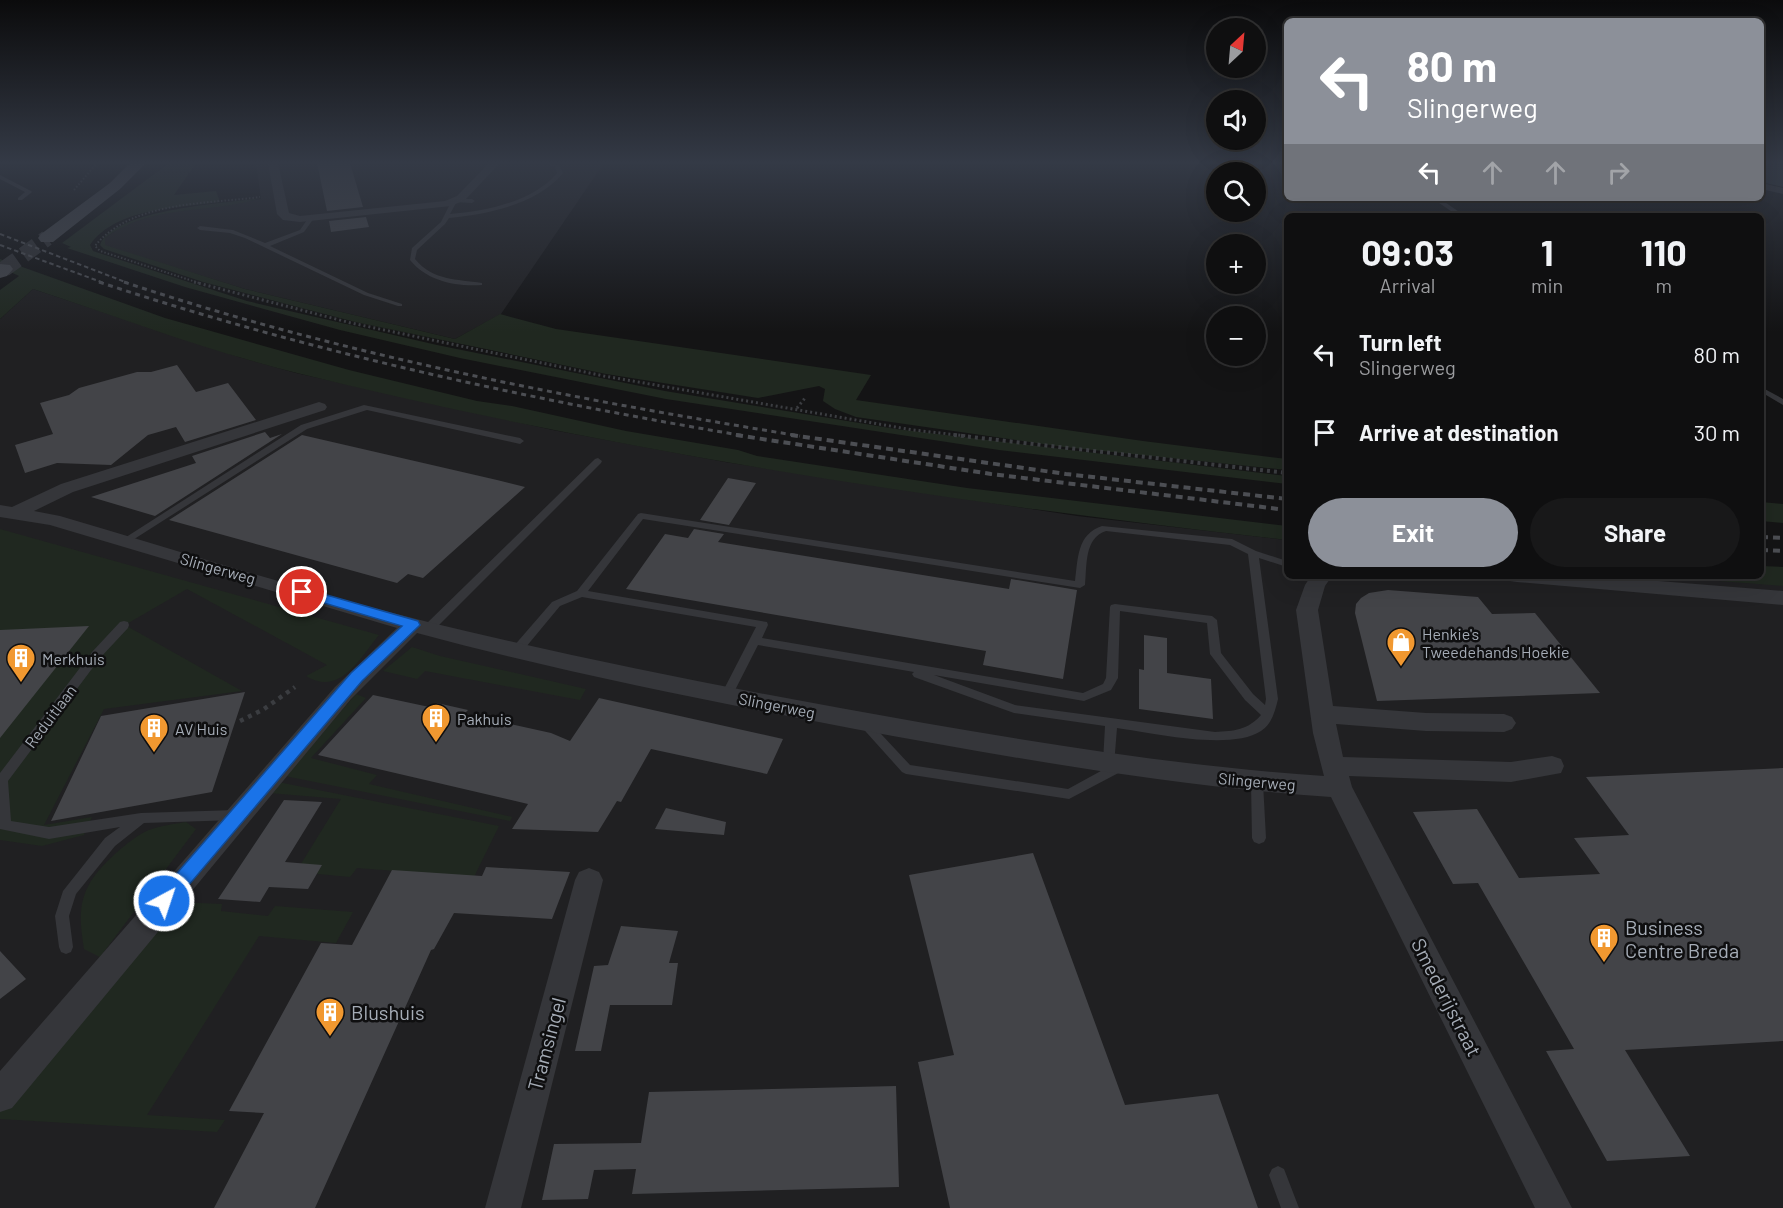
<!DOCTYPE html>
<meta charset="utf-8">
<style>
body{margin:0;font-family:Barlow,sans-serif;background:#181819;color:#f1f3f6;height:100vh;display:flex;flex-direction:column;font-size:22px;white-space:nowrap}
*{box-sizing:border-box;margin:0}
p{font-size:20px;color:#9b9c9f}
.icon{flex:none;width:33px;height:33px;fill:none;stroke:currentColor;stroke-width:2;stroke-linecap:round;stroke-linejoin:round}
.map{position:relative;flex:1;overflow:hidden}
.drawer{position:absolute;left:1284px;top:213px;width:480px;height:366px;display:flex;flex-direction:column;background:#0f0f10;border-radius:9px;box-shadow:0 6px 24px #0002,0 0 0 2px #2f2f30}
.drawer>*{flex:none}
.guide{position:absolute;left:1284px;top:18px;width:480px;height:183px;border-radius:9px;box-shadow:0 6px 24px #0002,0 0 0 2px #2f2f30;background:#8c9099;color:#fff;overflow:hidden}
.needle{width:39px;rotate:26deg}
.tools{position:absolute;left:1206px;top:18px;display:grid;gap:12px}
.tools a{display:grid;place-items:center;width:60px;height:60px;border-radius:50%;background:#0f0f10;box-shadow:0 6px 24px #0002,0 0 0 2px #2f2f30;font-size:30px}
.pin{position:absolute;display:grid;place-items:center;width:51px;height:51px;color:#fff;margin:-26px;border:3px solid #fff;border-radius:50%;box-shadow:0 2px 6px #0007}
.me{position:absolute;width:66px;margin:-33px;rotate:40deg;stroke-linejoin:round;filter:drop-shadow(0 0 4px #0008)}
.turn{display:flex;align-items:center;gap:21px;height:126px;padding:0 24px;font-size:27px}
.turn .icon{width:78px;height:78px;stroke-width:2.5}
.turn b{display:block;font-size:42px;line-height:51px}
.lanes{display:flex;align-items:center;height:57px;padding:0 24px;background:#0003;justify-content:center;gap:30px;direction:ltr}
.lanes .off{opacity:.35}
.eta{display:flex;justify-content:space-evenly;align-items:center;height:102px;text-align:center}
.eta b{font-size:36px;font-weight:700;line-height:42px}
.action{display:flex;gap:12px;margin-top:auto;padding:12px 24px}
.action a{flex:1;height:69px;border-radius:36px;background:#8c9099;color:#fff;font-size:24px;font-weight:700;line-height:69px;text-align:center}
.action a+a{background:#181819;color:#f1f3f6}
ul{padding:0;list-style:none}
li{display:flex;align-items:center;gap:18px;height:78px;padding:0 24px}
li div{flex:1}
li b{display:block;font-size:22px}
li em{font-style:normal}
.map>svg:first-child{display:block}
.built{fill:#202022}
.green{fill:#202820}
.water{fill:#2c363b}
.building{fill:#434448}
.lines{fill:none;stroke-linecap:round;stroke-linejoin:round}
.secondary-tunnel{stroke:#313235;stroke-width:16;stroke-dasharray:16 8;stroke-linecap:butt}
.path-far3{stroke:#3b3d41;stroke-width:2;stroke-dasharray:1.5 2;stroke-linecap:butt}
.path-far2{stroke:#3b3d41;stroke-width:3;stroke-dasharray:2 3;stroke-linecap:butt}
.path-far1{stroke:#3b3d41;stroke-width:4;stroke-dasharray:3 4;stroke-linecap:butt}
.path{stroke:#3b3d41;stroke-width:4.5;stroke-dasharray:4 5;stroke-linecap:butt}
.service{fill:#35363a;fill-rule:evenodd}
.minor{fill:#35363a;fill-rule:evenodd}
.secondary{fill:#43454a;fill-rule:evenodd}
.rail-far2{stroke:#4c4e53;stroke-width:2;stroke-dasharray:4.5 3;stroke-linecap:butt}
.rail-far1{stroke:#4c4e53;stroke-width:3;stroke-dasharray:5 4.5;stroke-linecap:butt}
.rail{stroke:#4c4e53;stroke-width:4;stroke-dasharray:7 5;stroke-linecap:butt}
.route{fill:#1a73e8;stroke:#114b97;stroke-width:1.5}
.labels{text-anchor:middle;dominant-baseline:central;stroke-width:5;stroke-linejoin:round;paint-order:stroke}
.street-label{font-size:16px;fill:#a5acb6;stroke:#0f0f10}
.poi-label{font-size:16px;fill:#a5acb6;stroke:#0f0f10;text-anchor:start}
.near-poi-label{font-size:20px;fill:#a5acb6;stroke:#0f0f10;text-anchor:start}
.near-street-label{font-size:20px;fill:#a5acb6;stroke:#0f0f10}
</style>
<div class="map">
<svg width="1783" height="1208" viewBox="0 0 1783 1208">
<rect width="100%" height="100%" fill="#141415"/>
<path class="built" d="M256 163H604L501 314 455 339 245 289 105 246V238L123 225 158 214 261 199Z
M33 289 239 357 296 373 553 430 725 462 1077 516 1287 540V576H1708L1783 582V1208H0V319Z"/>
<path class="green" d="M169 163H196L174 195 216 191 220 202C179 208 117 207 90 245L93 251 247 301 294 312 437 345 665 391 896 429 1287 476V484L999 450 666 399 460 358 340 330 185 287 67 248 71 247 62 243Z
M261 198C209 215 153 203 105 238V245L245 289 455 339 500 314 556 329 871 375 856 400 1143 441 1287 459V470L1064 447 856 417 835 409 823 401 825 389 819 386 758 398 606 374 355 322 203 282 104 249 100 245C113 209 227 203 261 198Z
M0 259 165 318 349 370 477 401 512 406 626 431 738 450 757 456 967 488 1287 526V540C954 503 622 453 297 373 208 351 121 318 33 289L0 319V290L19 276 0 267Z
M1761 502 1783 504V523L1761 521Z
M0 529 379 635C360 658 340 697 306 676L327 665 187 589 125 625 242 691 104 709 44 825 92 817 84 835 42 846 0 840Z
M1761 566 1783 567V586L1656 576H1761Z
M412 647 440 656 586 689 580 700 425 671 417 679 383 671Z
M356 694 366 698 311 758 377 775 369 784 512 817 510 821 285 776Z
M278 782 499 826 474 877 357 868 350 877 296 872 341 799 269 793Z
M186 822 196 829 100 957 84 949C76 904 82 884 115 854 125 845 137 835 149 830 160 826 174 824 186 822Z
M176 902 222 904 221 911 268 916 275 906 353 912 336 943 259 936 147 1115 225 1120 217 1132 0 1119V1110Z"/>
<path class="water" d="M1761 163 1783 165V187L1761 182Z"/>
<path class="building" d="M317 163H350L363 207 327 211Z
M366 217 369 227 331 232 329 221Z
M177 365 196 392 228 383 256 420 185 442 176 427 148 435 111 465 57 463 25 473 15 445 53 434 40 403 69 395 79 388 137 372H151Z
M265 432 270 438 282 434 155 516 91 497 196 463 192 456Z
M302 435 497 480 525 487 423 578 408 574 397 583 169 520Z
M728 478 756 483 729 525 700 520Z
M694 529 724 534 718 542 1009 589 1011 579 1077 590 1063 679 983 665 986 651 626 589 665 534 688 538Z
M1388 590 1478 597 1492 614 1535 613 1600 693 1377 701 1355 613 1356 604 1361 598 1369 593Z
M89 626 0 738V630Z
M1144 635 1167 638V673L1211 679 1213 719 1139 709V669L1144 670Z
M245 692 212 792 51 821 101 716Z
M373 695 434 708 437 703 468 710 464 714 551 733 570 741 599 698 783 739 767 774 651 749 621 802 617 801 598 832 512 829 528 804 318 755Z
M1783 768V1041L1625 1050 1690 1156 1607 1161 1546 1051 1574 1049 1478 883 1453 884 1413 812 1477 809 1519 878 1600 874 1574 838 1629 835 1586 777Z
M284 800 322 802 285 862 322 865 308 889 269 887 260 902 218 899Z
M666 808 726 822 724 835 655 829Z
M1033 853 1125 1105 1218 1094 1258 1208H950L918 1062 954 1055 909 875Z
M486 867 570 872 552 919 454 913 434 949 431 950 315 1208H214L264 1113 229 1111 321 943 352 945 392 870 482 876Z
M621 926 678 931 669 963H678L672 1005H610L601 1051H575L594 966 608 965Z
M0 951 26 979 0 999Z
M896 1086 899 1187 632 1194 636 1169 594 1170 588 1199 542 1200 554 1144 641 1143 649 1092Z"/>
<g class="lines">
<path class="secondary-tunnel" d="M4 269 47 238"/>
<path class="path-far3" d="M74 190 97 163
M199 283 100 251 95 246C131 201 207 204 260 197"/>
<path class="path-far2" d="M194 282 351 323 604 376 913 430 967 436
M797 408 805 398"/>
<path class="path-far1" d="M954 435 1287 473"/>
<path class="path" d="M240 721 264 709 295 687"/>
<path class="service" d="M545 163 559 165 563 173C537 205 487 214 449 218L445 224 417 250 415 259C433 281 457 279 482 283V285C456 287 427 281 410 260L412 248 441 222 451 202 456 203 450 214C486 211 533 202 557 173L555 167Z
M0 175 31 191 32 192 22 200H18V198L25 192 0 179Z
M1432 198H1439L1465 216H1458Z
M458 199H472L475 201 472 203 456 202 455 201Z
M309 217 314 218 304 232 270 246 368 293 402 304V306H398L364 295 245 238 230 233 200 230 197 228 200 226 233 230 265 243 300 230Z
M1761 387 1783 399V405L1761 392Z
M364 405 520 438 524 441 520 444 367 410 307 429 128 543H122L120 541 301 425Z
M598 458 602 461 601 463 432 632H424L423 629 424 626 595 459Z
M641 513 1075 581C1078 559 1077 534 1102 526L1232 539 1256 551 1287 561V567L1259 558 1278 699C1275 711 1272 724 1261 731 1231 751 1152 733 1117 728L1114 765 1122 761 1126 763 1128 766 1126 769 1069 799 906 774 902 772 858 723 860 720H868L910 765 1068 789 1110 766 1105 765 1103 762 1105 726 1014 713 914 677 912 674 914 672 758 645 731 698H723L721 695 756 627 582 597 560 606 521 653H513L511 650 513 647 552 602 577 591 638 514ZM643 519 1080 588 1085 585C1087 566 1084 538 1106 531L1230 545 1248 554 1266 699 1265 705 1253 694 1221 653 1217 620 1212 616 1115 604 1111 605 1110 607 1106 678 1103 684 1083 693 762 638 768 625 767 622 588 591ZM1120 611 1207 623 1210 654 1245 700 1261 715C1248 730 1234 731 1215 732L1015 705 934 675 1084 701 1111 690 1118 678Z
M124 621 128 622 129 625 128 628 100 658 8 781 11 821 49 827 141 813 236 810 241 811 243 815 241 819 236 820 144 823 115 846 76 894 69 916 73 947 71 952 66 954 61 952 59 947 55 916 63 891 105 838 120 827 49 839 0 829V773L92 652 120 622Z
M1257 778 1261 779 1263 783 1266 838 1264 842 1259 844 1254 842 1252 838 1251 783 1253 779Z
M1278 1166 1284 1169 1299 1208H1281L1269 1175 1272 1169Z"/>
<path class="minor" d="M268 163H278L289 213 300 216 445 201 457 196 489 163H500L465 200 451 206 300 222 283 220 277 214Z
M1761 183 1783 188V194L1761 189Z
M319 402 325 404 327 407 325 410 73 492 34 511 60 516C182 552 304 591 428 622 592 662 758 694 924 723 1057 746 1189 767 1324 776L1313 733 1296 610 1305 585 1311 576H1332L1325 586 1318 610 1333 706 1426 713 1504 714 1512 717 1516 723 1512 729 1504 732 1426 731 1336 724 1343 757 1511 762 1552 756 1561 759 1564 766 1561 773 1511 782 1349 776 1352 787 1572 1208H1535L1331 797C1171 786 1013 758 855 729 709 701 561 672 417 633L351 699 12 1108 0 1112V1071L335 687 397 628 50 525 0 517V505L12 507 61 484Z
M1507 576H1596L1783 591V605L1517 582 1510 581Z
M589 868 599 872 603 880 521 1208H485L575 880 579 872Z"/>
<path class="secondary" d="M130 163H146L120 189 53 242H41L38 238 41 234 110 183Z
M0 264 10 265 13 269 7 276 0 278Z"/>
<path class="rail-far2" d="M0 234 128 283
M0 245 104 283"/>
<path class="rail-far1" d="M99 282C310 352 526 399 745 436
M124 282C342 355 573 399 800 436"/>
<path class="rail" d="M736 435 991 474 1287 510
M791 435 1066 474 1287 499
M1761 537 1783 538
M1761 550 1783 551"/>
</g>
<linearGradient id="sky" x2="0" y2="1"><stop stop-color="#0b0b0c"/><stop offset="0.49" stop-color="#343a46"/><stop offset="1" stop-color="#343a46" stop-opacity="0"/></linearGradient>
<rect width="1783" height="332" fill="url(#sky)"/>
<path class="route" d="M302 588 418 621 420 625 362 681 171 906 164 909 158 906 155 901 158 895 351 673 402 626 297 595V589Z"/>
<defs>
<g id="shop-pin" transform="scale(1.5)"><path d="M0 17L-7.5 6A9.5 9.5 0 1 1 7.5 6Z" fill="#f19830" stroke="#0f0f10"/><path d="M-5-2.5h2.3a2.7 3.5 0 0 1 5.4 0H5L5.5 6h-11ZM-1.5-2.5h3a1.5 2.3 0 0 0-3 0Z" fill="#fff"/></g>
<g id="building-pin" transform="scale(1.5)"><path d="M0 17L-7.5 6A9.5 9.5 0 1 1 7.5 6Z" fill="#f19830" stroke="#0f0f10"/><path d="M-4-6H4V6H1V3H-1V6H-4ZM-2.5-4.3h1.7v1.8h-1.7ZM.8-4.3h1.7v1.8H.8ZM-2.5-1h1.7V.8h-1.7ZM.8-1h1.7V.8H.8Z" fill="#fff"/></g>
</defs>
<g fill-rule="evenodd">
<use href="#shop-pin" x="1401" y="642"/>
<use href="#building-pin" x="21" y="658"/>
<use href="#building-pin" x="436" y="718"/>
<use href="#building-pin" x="154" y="728"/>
<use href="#building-pin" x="1604" y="938"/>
<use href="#building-pin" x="330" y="1012"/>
</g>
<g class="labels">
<g class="street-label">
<text transform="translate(218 568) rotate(16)">Slingerweg</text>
<text transform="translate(777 705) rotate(11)">Slingerweg</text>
<text transform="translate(50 716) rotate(-53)">Reduitlaan</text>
<text transform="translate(1257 781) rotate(5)">Slingerweg</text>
</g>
<g class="poi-label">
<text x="1422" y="633">Henkie's<tspan x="1422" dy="18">Tweedehands Hoekie</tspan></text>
<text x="42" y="658">Merkhuis</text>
<text x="457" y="718">Pakhuis</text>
<text x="175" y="728">AV Huis</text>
</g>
<g class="near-poi-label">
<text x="1625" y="927">Business<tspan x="1625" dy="23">Centre Breda</tspan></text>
<text x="351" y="1012">Blushuis</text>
</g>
<g class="near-street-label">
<text transform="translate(1447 997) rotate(63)">Smederijstraat</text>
<text transform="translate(546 1044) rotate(-75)">Tramsingel</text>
</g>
</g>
</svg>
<div class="tools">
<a><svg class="needle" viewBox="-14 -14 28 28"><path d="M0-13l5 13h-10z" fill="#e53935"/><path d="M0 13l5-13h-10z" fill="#9b9c9f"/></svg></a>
<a><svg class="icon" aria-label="sound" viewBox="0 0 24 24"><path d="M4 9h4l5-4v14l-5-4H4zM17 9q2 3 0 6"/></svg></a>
<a><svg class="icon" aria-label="search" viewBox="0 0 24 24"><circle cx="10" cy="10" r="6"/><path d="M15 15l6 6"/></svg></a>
<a>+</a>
<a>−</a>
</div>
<div class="pin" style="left:302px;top:592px;background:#d93025"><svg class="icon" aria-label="arrive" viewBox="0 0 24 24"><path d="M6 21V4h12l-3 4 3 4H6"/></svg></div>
<svg class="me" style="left:164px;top:901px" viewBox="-20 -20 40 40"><circle r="17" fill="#1a73e8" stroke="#fff" stroke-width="3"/><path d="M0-11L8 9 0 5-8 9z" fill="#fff"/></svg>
<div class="guide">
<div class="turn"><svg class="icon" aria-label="left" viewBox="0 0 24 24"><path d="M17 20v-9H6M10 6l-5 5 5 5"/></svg><div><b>80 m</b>Slingerweg</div></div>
<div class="lanes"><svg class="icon" aria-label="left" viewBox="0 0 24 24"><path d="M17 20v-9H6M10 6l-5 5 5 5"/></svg><svg class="icon off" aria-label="ahead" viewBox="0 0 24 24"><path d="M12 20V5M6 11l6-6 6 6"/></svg><svg class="icon off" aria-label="ahead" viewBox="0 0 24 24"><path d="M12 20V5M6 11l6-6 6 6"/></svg><svg class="icon off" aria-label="right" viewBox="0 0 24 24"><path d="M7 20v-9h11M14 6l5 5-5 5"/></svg></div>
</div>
<section class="drawer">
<div class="eta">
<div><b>09:03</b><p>Arrival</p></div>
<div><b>1</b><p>min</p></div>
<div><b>110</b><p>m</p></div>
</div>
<ul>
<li><svg class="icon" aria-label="left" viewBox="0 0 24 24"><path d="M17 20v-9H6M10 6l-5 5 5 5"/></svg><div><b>Turn left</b><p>Slingerweg</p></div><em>80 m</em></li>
<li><svg class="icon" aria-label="arrive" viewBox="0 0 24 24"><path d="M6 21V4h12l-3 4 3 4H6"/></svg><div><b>Arrive at destination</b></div><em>30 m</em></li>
</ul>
<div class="action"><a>Exit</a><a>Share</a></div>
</section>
</div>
